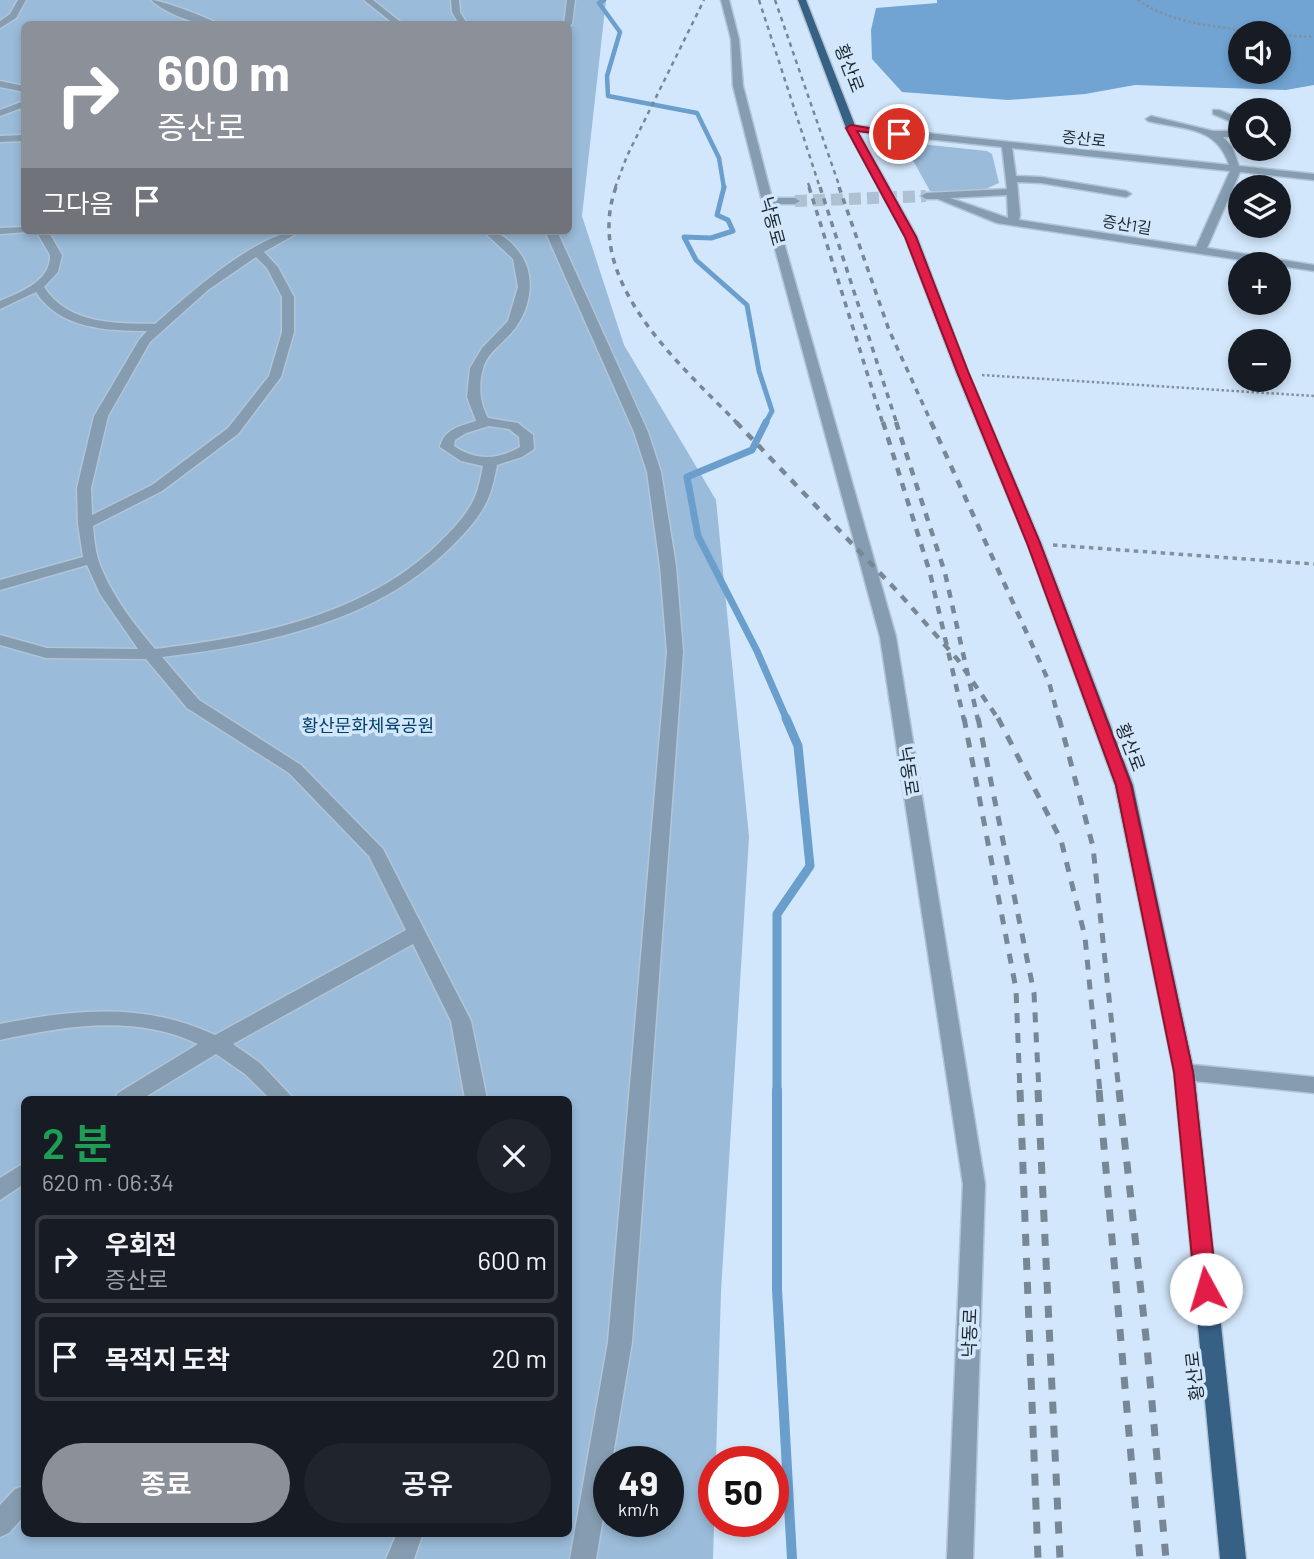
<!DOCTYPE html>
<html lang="ko">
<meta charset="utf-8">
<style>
body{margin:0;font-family:Barlow,"Noto Sans KR",sans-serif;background:#20242c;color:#f1f3f6;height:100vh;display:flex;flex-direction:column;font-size:26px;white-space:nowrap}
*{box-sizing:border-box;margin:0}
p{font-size:23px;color:#9ea1a6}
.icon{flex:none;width:38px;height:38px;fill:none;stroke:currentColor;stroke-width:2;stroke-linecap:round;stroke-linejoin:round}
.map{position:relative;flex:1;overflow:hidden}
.panel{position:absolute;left:21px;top:1096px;width:551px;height:441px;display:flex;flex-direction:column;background:#171b24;border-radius:10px;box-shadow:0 4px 10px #0003}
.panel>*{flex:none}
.top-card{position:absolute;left:21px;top:21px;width:551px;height:214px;border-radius:10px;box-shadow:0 4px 10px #0003;background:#8c9099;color:#fff;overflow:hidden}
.controls{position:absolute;left:1228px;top:21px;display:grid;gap:14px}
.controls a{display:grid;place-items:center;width:63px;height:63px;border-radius:50%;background:#171b24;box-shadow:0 4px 10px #0003;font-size:35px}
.speed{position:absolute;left:593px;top:1446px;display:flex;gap:14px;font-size:35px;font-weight:700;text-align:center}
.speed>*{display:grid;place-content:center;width:91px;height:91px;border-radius:50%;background:#171b24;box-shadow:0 4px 10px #0003;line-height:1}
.speed small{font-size:18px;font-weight:400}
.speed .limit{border:10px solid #d22;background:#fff;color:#111}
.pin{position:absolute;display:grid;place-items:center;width:60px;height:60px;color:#fff;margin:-30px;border:4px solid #fff;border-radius:50%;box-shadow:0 2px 7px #0007}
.me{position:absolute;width:77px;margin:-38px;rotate:354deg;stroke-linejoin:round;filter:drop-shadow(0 0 5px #0008)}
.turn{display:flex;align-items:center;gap:24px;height:147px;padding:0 21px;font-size:32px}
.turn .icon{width:91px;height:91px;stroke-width:2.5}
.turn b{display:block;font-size:49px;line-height:60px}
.then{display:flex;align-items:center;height:66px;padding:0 21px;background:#0003;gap:14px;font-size:26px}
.round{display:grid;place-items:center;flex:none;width:74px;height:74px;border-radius:37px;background:#20242c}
.head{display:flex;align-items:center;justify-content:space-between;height:119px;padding:0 21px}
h1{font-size:42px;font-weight:600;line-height:52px;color:#1e9e55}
.button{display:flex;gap:14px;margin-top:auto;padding:14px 21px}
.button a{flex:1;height:80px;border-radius:42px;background:#8c9099;color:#fff;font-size:28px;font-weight:600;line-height:80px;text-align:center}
.button a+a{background:#20242c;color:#f1f3f6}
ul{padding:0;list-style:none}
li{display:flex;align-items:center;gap:21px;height:88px;margin:0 14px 10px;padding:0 7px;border:4px solid #363941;border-radius:10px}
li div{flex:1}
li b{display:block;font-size:26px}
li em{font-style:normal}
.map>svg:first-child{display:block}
.green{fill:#9abbd9;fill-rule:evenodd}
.forest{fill:#71a4d3;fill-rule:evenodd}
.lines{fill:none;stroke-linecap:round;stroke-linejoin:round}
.stream-far4{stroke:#6a9ecc;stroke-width:4.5}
.stream-far3{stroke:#6a9ecc;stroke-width:5}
.stream-far2{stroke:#6a9ecc;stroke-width:7}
.stream-far1{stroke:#6a9ecc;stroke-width:9}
.stream{stroke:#6a9ecc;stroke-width:10}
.minor-tunnel{stroke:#aec1d3;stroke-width:12;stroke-dasharray:12 6;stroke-linecap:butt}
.minor-casing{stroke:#b2c5d7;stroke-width:3}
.major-casing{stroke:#b2c5d7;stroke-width:3}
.path-far1{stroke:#8191a0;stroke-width:2.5;stroke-dasharray:2.5 2.5;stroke-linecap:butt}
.path{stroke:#8191a0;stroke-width:3.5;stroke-dasharray:4.5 4.5;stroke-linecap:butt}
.minor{fill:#869db1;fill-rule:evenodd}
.major{fill:#376085;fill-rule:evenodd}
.rail-far4{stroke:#788796;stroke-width:2.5;stroke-dasharray:4.5 4.5;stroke-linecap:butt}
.rail-far3{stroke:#788796;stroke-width:3.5;stroke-dasharray:6 6;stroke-linecap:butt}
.rail-far2{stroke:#788796;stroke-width:4.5;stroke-dasharray:8 8;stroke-linecap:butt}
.rail-far1{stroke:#788796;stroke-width:5;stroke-dasharray:10 10;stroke-linecap:butt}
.rail{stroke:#788796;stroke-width:7;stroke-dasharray:12 12;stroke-linecap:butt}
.route{fill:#e11d48;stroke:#92132f;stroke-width:2}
.labels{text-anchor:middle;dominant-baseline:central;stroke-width:7;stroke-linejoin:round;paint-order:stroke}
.far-street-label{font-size:16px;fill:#1e2831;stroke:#d2e7fb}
.street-label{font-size:18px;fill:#1e2831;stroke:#d2e7fb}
.park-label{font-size:18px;fill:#00406b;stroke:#d2e7fb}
</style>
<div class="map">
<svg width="1314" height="1559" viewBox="0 0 1314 1559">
<rect width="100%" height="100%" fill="#d2e7fb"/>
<path class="green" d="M0 0H606L582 216 624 345 716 500 749 837 721 1291 713 1559H0ZM24 24H569V231H24ZM24 1099H569V1533H24ZM609 1461H668V1521H609Z
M911 143 987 151 992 154 999 183 979 192 930 191 905 146Z"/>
<path class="forest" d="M937 0H1314V85L1286 90 1135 85 1085 94 1008 100 902 92 872 59 871 30 876 8 937 3ZM1241 33H1279V72H1241Z"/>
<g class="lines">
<path class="stream-far4" d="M604 0 599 3 620 32 607 76 608 96 697 113 719 158 724 188"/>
<path class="stream-far3" d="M724 187 717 215 728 220 733 231 711 238 684 237 696 260 747 305 759 371 772 411 765 424"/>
<path class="stream-far2" d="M766 422 752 450 687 477 698 536 757 651 787 720"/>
<path class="stream-far1" d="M777 1092V914L810 866 798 746 786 718"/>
<path class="stream" d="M777 1090V1289L792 1559"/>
<path class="minor-tunnel" d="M795 201 926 196"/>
<g class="minor-casing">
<path id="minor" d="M18 0H26L16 18 0 28V21L10 14Z
M151 0C161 0 209 18 218 24 198 26 166 14 151 0Z
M364 0H373L403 24H394Z
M451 0H459L460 12 467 24H459L452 12Z
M567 0H575L572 24 569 26 564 24Z
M721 0H729L739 39 743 86 772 198H795L800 201 795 204H773L896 637 985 1184 973 1559H947L963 1184 880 637 762 201 733 86 731 39Z
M0 81 24 86V92L0 87Z
M24 101V107L0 116V110Z
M1213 110H1219L1241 119V126L1213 114Z
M1151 116 1213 131H1241V137H1223L1232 147 1239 166 1314 174V180L1240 172 1207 248 1314 265V271L997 223 938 199H926L921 196 926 193 1007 189 1002 147 851 131 846 128 851 125 1229 165C1216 125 1183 130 1148 121L1146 119ZM1012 148 1230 171 1196 247 1019 220 1020 215 1017 182 1041 183 1126 197 1131 194 1126 191 1041 177 1016 176ZM1007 195 1008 218 950 198Z
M1279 132 1286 133 1287 135 1279 138Z
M24 135V141L0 142V136Z
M24 227 28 232 0 234V228Z
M36 231H48L62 255 58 272 44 287C69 325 115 323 155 324 187 296 258 231 301 231L264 252 278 267 294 297V332L281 377 238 434 162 491 93 526C94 537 95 549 98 559 109 592 133 623 155 649 254 637 365 616 439 543 453 529 467 515 475 497 479 487 481 476 483 466L461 461 440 447C444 429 460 426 476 421L467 397 470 368 482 348 508 321 518 287 513 259 483 231C499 231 509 239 519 252 537 275 531 310 512 332 502 344 490 351 484 365 478 383 479 402 488 418L518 423 533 435 534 449 522 457 497 465C495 475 493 486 489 496 482 515 466 532 451 547 376 622 264 645 162 657L199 700 301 765 383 849 471 1021 487 1099H465L451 1021 413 944 233 1044 260 1063 294 1099H270L245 1074 216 1054 142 1099H114L118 1093 198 1044C135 1014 66 1026 0 1040V1024C74 1009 145 1002 215 1035L406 930 369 856 289 773 187 708 146 659 46 658 0 645V635L47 648 138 649 100 594 87 565 0 590V580L83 557 78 524 77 488 94 416 139 340 147 331C108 331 59 329 36 292L0 309V301C21 292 51 281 50 255ZM256 257 267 268 282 297V332L269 376 228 428 152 485 92 515 91 488 108 416 150 342 208 290ZM489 426 509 429 519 437 520 447C497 460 476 461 454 446L455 440 466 433Z
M545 231H557L648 432 661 472 676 566 683 652 632 1342 612 1461H609V1482L596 1559H570L608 1342 667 652 660 566 647 472 634 432Z
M1184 1064 1314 1077V1093L1184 1080 1177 1078 1174 1072 1177 1066Z
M24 1163V1184L0 1200V1178Z
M24 1486V1516L9 1533 0 1537V1505L15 1489Z
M397 1533H423L414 1559H386Z"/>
</g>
<g class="major-casing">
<path id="major" d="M798 0H806L856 128 917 237 969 374 1041 543 1133 785 1194 1072 1246 1559H1220L1174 1072 1115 785 1027 543 957 374 905 237 846 128Z"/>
</g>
<path class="path-far1" d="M1138 0C1176 27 1227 27 1271 33
M1279 35 1314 37
M982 375 1314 396"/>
<path class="path" d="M1053 545 1314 564"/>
<use href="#minor" class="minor"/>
<use href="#major" class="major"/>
<path class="rail-far4" d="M759 0 820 188
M775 0 840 188
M808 183 810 188
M615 188 627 156 704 0"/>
<path class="rail-far3" d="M616 187C582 281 679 363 738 424
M809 187 883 424
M820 187 897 424
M839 187 889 330 932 424"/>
<path class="rail-far2" d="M736 422 898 592 958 660 999 720
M883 422 930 573 964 720
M896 422 945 573 978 720
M931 422 1049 682 1059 720"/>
<path class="rail-far1" d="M964 718 1016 989 1020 1092
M978 718 1034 993 1039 1092
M998 718 1061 840 1085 937 1100 1092
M1059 718 1093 847 1119 1092"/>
<path class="rail" d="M1020 1090 1038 1559
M1038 1090 1060 1559
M1099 1090 1140 1559
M1119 1090 1147 1347 1166 1559"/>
</g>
<path class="route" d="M851 125 904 134 899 136 857 131 916 237 969 374 1040 543 1131 785 1193 1072 1217 1289 1213 1295 1206 1298 1198 1295 1195 1289 1174 1072 1116 785 1027 543 958 374 905 237 846 128Z"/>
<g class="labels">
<g class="far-street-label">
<text transform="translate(1084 138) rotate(6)">증산로</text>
<text transform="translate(1127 224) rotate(9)">증산1길</text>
</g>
<g class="street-label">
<text transform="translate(850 68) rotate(69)">황산로</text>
<text transform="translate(773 221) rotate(75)">낙동로</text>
<text transform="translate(1131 747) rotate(69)">황산로</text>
<text transform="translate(909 771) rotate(81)">낙동로</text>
<text transform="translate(969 1333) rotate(-88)">낙동로</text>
<text transform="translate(1194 1376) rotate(-96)">황산로</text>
</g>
<g class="park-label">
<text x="368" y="725">황산문화체육공원</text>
</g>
</g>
</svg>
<div class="controls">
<a><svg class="icon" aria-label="sound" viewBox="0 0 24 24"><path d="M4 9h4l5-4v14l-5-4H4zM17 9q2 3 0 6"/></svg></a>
<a><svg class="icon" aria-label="search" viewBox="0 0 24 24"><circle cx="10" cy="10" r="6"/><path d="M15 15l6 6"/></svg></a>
<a><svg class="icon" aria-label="layers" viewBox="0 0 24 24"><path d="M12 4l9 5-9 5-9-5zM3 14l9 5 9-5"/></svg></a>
<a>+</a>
<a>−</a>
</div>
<div class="speed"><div>49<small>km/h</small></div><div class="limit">50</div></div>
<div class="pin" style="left:899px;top:134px;background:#d93025"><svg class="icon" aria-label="arrive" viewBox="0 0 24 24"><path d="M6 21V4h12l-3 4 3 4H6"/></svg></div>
<svg class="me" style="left:1206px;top:1289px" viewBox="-20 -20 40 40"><circle r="19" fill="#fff"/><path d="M0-13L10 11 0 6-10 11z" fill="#e11d48"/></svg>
<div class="top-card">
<div class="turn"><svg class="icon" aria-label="right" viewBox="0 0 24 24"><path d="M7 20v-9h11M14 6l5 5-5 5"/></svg><div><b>600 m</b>증산로</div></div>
<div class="then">그다음<svg class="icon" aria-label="arrive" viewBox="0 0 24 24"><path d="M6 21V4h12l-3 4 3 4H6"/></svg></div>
</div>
<section class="panel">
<div class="head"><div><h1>2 분</h1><p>620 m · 06:34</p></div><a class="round"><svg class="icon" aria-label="close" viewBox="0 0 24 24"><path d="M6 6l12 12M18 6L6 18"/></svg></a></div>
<ul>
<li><svg class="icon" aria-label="right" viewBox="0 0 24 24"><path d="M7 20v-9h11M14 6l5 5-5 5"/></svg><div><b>우회전</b><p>증산로</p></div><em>600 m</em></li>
<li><svg class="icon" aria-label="arrive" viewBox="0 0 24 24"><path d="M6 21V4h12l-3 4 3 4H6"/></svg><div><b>목적지 도착</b></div><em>20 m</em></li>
</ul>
<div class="button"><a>종료</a><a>공유</a></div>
</section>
</div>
